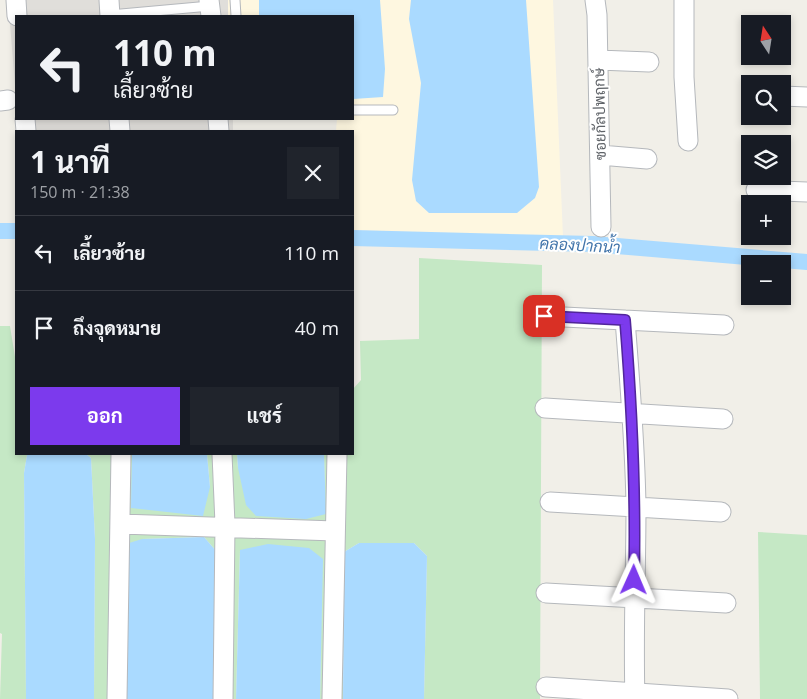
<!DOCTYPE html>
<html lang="th">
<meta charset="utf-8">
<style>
body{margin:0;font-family:"Open Sans",Sarabun,sans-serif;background:#20242c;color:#f1f3f6;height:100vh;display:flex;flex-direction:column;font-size:19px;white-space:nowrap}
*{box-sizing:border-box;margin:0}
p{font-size:16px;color:#9ea1a6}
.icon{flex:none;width:28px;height:28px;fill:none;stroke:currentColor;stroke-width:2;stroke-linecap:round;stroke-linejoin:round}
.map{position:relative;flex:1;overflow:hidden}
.drawer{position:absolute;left:15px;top:130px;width:339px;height:325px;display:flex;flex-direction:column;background:#171b24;border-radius:0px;box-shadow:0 2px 8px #0003}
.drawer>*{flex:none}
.guide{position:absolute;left:15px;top:15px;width:339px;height:105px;border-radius:0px;box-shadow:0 2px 8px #0003;background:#171b24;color:#f1f3f6;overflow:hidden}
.needle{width:32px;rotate:348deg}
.tools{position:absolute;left:741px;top:15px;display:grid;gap:10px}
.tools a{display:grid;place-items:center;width:50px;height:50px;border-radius:0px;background:#171b24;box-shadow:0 2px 8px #0003;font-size:25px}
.pin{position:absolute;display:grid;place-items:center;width:42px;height:42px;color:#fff;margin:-21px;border-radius:10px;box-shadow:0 2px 8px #0006}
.me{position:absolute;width:55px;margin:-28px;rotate:1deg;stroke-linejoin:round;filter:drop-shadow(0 0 4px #0008)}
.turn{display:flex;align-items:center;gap:18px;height:105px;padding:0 15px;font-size:22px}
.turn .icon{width:65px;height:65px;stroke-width:2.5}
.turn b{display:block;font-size:35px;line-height:42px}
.round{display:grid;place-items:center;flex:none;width:52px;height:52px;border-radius:0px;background:#20242c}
.overview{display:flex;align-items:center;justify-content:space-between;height:85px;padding:0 15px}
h1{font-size:30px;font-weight:700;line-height:38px}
.action{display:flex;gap:10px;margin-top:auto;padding:10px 15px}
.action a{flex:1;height:58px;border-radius:0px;background:#7c3aed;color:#fff;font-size:20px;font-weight:700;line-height:58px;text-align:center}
.action a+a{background:#20242c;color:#f1f3f6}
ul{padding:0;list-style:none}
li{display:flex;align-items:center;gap:15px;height:75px;padding:0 15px;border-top:1px solid #363941}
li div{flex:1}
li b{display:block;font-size:19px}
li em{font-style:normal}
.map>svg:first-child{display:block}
.commercial{fill:#fef7e0}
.industrial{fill:#e0deda}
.green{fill:#c5e8c5}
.water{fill:#aadaff}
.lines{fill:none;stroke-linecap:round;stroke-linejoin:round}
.canal{stroke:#aadaff;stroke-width:16}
.lane-casing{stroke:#b5b8bc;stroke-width:11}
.street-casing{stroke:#b5b8bc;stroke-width:21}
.lane{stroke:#fff;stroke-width:9}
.street{stroke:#fff;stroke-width:19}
.route-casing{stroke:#51269a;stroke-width:12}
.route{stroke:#7c3aed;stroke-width:9}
.labels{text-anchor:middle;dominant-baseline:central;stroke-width:4;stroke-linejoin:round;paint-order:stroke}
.street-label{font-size:15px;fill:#5f6368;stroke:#fff}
.water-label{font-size:16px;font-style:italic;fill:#4174aa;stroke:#fff}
</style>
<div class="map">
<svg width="807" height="699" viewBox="0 0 807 699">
<rect width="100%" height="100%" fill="#f1efe8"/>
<path class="commercial" d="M228 0H553L563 237 353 230 352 131H336L337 119H352V16H228Z"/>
<path class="industrial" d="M8 0H228V16H16V97Z
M18 119H233V131H19Z"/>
<path class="green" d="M419 258 542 265 540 699H424L427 556 414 543H359L344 552 343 699H320L322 559 240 550 236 699H216L217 552 204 537 142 539 125 699H94L95 539 91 458 86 454H132V508L210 487 207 454H237L238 468 325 514 324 454H352L353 389 361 380 360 341 419 339Z
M0 326H10L15 357H16V454H29L27 455 24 473 26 699H0L2 634 0 633Z
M758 532 807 535V699H760Z"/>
<path class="water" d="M259 0H380L385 69 383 97 353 99 352 16H259Z
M411 0H526L539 187 535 198 517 213H429L416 201 412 180 421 83 409 19Z
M29 454H86L91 458 95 539 94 699H26L24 473 27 455Z
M132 454H207L210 487 203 516 131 508Z
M237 454H324L326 514 306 519 256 516 246 505 238 468Z
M204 537 217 552 216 699H125L126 544 142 539Z
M359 543H414L427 556 424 699H343L344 552Z
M268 544 309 548 323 559 320 699H236L240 550Z"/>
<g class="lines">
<path class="canal" d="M0 231H16
M352 238 593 244 807 262"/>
<g class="lane-casing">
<path id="lane" d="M235 0 236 16
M110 15 210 6
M352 110H393"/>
</g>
<g class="street-casing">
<path id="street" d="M16 0 17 16
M109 0 110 16
M209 0 211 16
M595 0 597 15 601 227
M684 0V77L688 141
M598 60 649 62
M782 96 807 97
M0 101 8 100
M25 119 26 131
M119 119 120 131
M218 119 219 131
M600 155 647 159
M756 190 807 192
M544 316 724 325
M625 320C630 382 635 444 636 506 636 570 633 634 635 699
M545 408 723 419
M222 454 225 524 223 699
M550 502 721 512
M120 524 335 531
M546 593 726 603
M546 687 728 699
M117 699 121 454
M332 699 337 454"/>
</g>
<use href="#lane" class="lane"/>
<use href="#street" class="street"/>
</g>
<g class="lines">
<g class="route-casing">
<path id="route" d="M544 316 625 320C632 407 636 493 634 580"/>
</g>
<use href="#route" class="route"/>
</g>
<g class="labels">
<g class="street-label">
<text transform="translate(599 114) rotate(-91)">ซอยกัลปพฤกษ์</text>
</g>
<g class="water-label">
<text transform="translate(580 245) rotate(3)">คลองปากน้ำ</text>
</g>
</g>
</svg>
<div class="tools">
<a><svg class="needle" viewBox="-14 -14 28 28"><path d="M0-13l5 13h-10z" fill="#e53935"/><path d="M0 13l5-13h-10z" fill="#9ea1a6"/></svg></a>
<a><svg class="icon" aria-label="search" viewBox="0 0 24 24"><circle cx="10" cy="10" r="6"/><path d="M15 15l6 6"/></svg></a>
<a><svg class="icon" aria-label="layers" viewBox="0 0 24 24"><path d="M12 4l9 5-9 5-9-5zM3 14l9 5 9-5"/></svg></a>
<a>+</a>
<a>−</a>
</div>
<div class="pin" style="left:544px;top:316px;background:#d93025"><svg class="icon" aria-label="arrive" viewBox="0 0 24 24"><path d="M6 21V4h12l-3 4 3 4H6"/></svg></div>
<svg class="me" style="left:634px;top:580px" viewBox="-20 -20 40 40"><path d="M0-17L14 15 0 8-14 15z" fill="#7c3aed" stroke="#fff" stroke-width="4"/></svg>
<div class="guide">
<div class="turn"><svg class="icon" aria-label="left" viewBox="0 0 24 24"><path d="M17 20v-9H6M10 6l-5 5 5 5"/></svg><div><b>110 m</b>เลี้ยวซ้าย</div></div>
</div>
<section class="drawer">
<div class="overview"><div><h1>1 นาที</h1><p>150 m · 21:38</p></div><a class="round"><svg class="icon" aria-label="close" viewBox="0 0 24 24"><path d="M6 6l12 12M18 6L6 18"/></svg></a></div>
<ul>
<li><svg class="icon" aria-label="left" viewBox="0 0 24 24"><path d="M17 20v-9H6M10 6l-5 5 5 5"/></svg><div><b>เลี้ยวซ้าย</b></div><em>110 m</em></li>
<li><svg class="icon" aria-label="arrive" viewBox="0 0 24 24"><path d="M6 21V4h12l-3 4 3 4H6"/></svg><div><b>ถึงจุดหมาย</b></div><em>40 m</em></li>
</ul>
<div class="action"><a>ออก</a><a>แชร์</a></div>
</section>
</div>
